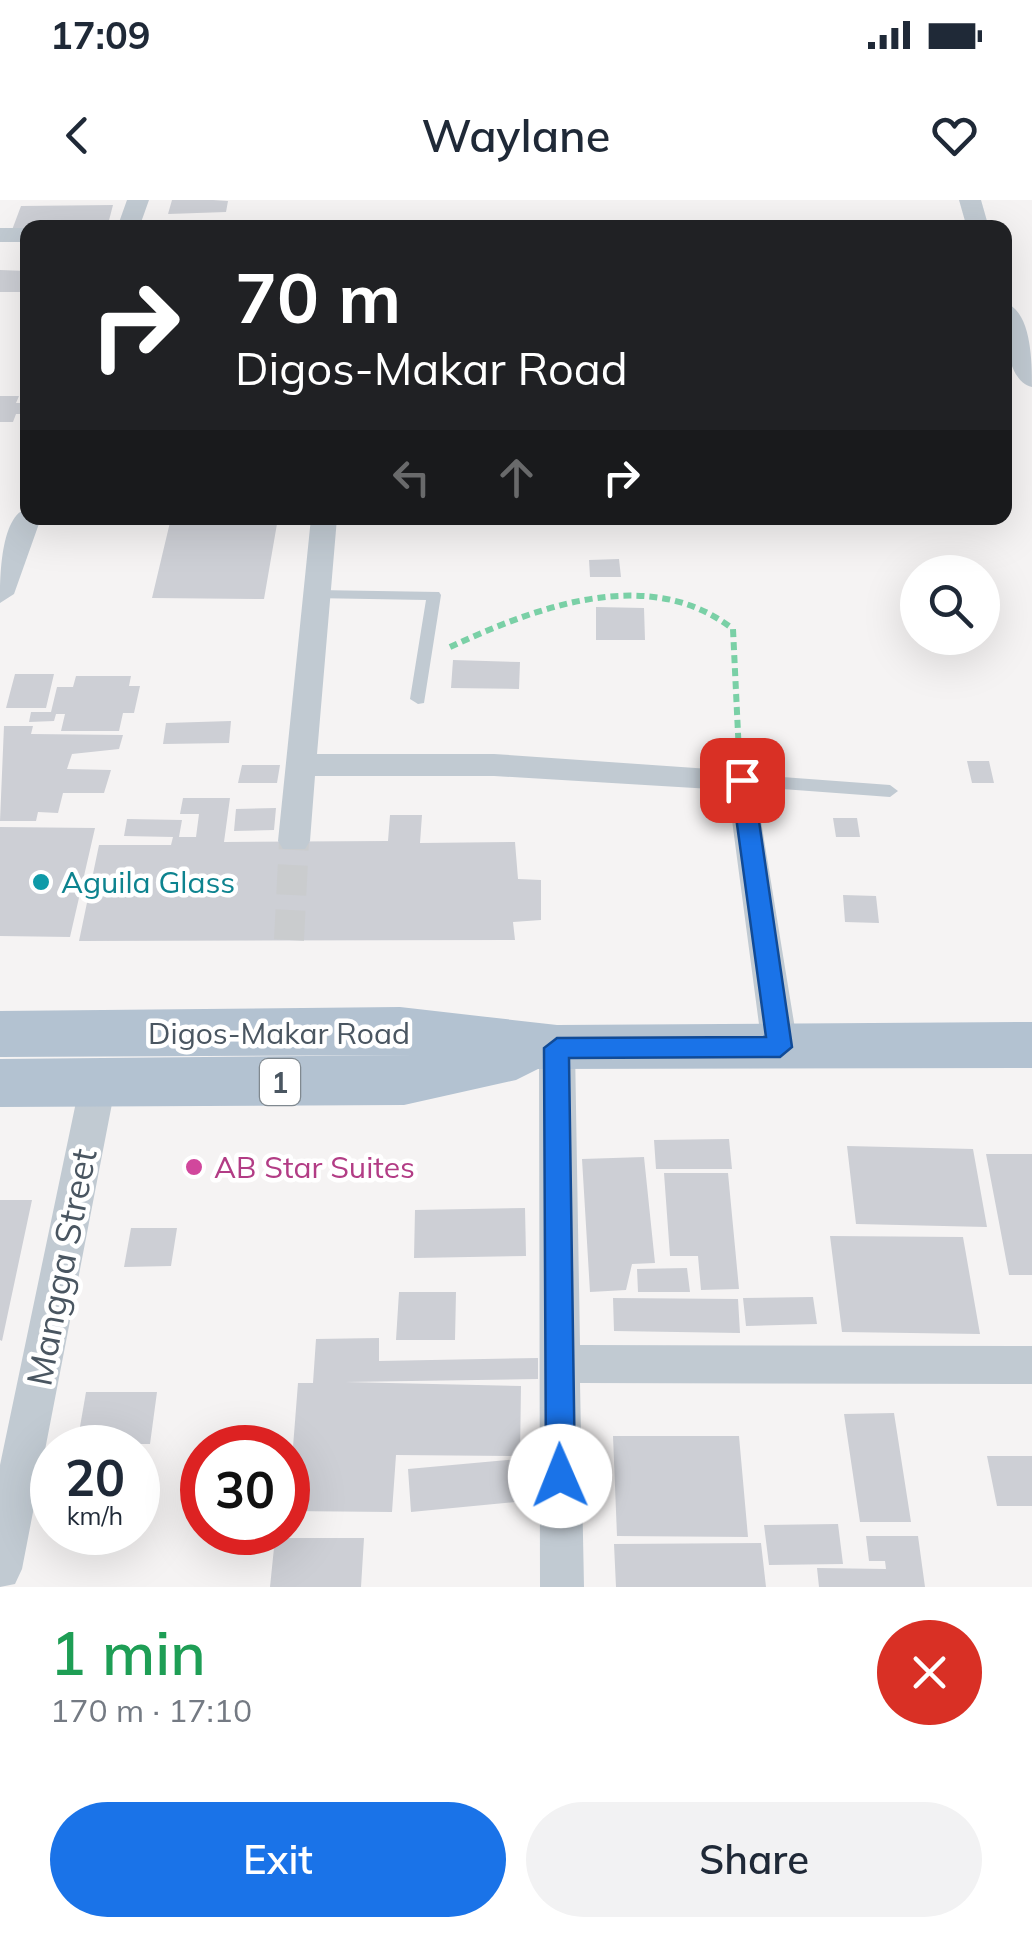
<!DOCTYPE html>
<meta charset="utf-8">
<style>
body{margin:0;font-family:Mulish,sans-serif;background:#f2f2f3;color:#1f2937;height:100vh;display:flex;flex-direction:column;font-size:38px;white-space:nowrap}
*{box-sizing:border-box;margin:0}
p{font-size:32px;color:#747a83}
.icon{flex:none;width:55px;height:55px;fill:none;stroke:currentColor;stroke-width:2;stroke-linecap:round;stroke-linejoin:round}
.map{position:relative;height:1387px;overflow:hidden}
.details{display:flex;flex-direction:column;background:#fff;flex:1}
.details>*{flex:none}
.hud{position:absolute;left:20px;top:20px;width:992px;height:305px;border-radius:20px;box-shadow:0 10px 40px #0002;background:#202124;color:#fff;overflow:hidden}
.tools{position:absolute;left:900px;top:355px;display:grid;gap:20px}
.tools a{display:grid;place-items:center;width:100px;height:100px;border-radius:50%;background:#fff;box-shadow:0 10px 40px #0002;font-size:50px}
.speed{position:absolute;left:30px;top:1225px;display:flex;gap:20px;font-size:50px;font-weight:700;text-align:center}
.speed>*{display:grid;place-content:center;width:130px;height:130px;border-radius:50%;background:#fff;box-shadow:0 10px 40px #0002;line-height:1}
.speed small{font-size:25px;font-weight:400}
.speed .limit{border:15px solid #d22;background:#fff;color:#111}
.pin{position:absolute;display:grid;place-items:center;width:85px;height:85px;color:#fff;margin:-42px;border-radius:20px;box-shadow:0 5px 15px #0006}
.me{position:absolute;width:110px;margin:-55px;rotate:359deg;stroke-linejoin:round;filter:drop-shadow(0 0 8px #0008)}
.turn{display:flex;align-items:center;gap:35px;height:210px;padding:0 50px;font-size:45px}
.turn .icon{width:130px;height:130px;stroke-width:2.5}
.turn b{display:block;font-size:70px;line-height:85px}
.lanes{display:flex;align-items:center;height:95px;padding:0 50px;background:#0003;justify-content:center;gap:50px;direction:ltr}
.lanes .off{opacity:.35}
.round{display:grid;place-items:center;flex:none;width:105px;height:105px;border-radius:52px;background:#f2f2f3}
.summary{display:flex;align-items:center;justify-content:space-between;height:170px;padding:0 50px}
h1{font-size:60px;font-weight:600;line-height:75px;color:#1e9e55}
.button{display:flex;gap:20px;margin-top:auto;padding:20px 50px}
.button a{flex:1;height:115px;border-radius:60px;background:#1a73e8;color:#fff;font-size:40px;font-weight:600;line-height:115px;text-align:center}
.button a+a{background:#f2f2f3;color:#1f2937}
.status{display:flex;justify-content:space-between;align-items:center;height:70px;padding:0 50px;background:#fff;direction:ltr}
.status svg{height:28px;fill:currentColor}
header{display:flex;justify-content:space-between;align-items:center;height:130px;padding:0 50px;background:#fff;font-size:45px;font-weight:600}
.map>svg:first-child{display:block}
.building{fill:#cdcfd5}
.lines{fill:none;stroke-linecap:round;stroke-linejoin:round}
.minor-tunnel{stroke:#caccce;stroke-width:30;stroke-dasharray:30 15;stroke-linecap:butt}
.path{stroke:#7ad0a6;stroke-width:6;stroke-dasharray:8 5;stroke-linecap:butt}
.service{fill:#c1cad2;fill-rule:evenodd}
.minor{fill:#c1cad2;fill-rule:evenodd}
.primary{fill:#b3c2d1;fill-rule:evenodd}
.route{fill:#1a73e8;stroke:#114b97;stroke-width:2.5}
.culture-dot{fill:#0f9aa8;stroke:#fff;stroke-width:4}
.hotel-dot{fill:#d1479c;stroke:#fff;stroke-width:4}
.labels{text-anchor:middle;dominant-baseline:central;stroke-width:9;stroke-linejoin:round;paint-order:stroke}
.shield{fill:#fff;stroke:#808990;stroke-width:2.5}
.shield-label{font-size:28px;font-weight:bold;fill:#4a5661}
.culture-label{font-size:30px;fill:#0d838f;stroke:#fff;text-anchor:start}
.street-label{font-size:30px;fill:#4a5661;stroke:#fff}
.hotel-label{font-size:30px;fill:#b23c85;stroke:#fff;text-anchor:start}
.near-street-label{font-size:35px;fill:#4a5661;stroke:#fff}
</style>
<div class="status"><b>17:09</b><svg viewBox="0 0 49 12"><path d="M0 12V9h3v3zM5 12V6h3v6zM10 12V3h3v9zM15 12V0h3v12zM26 1h20v11H26zM47 4h2v5h-2z"/></svg></div>
<header><svg class="icon" aria-label="back" viewBox="0 0 24 24"><path d="M15 5l-7 7 7 7"/></svg>Waylane<svg class="icon" aria-label="heart" viewBox="0 0 24 24"><path d="M12 20l-8-8c-3-5 5-10 8-4 3-6 11-1 8 4z"/></svg></header>
<div class="map">
<svg width="1032" height="1387" viewBox="0 0 1032 1387">
<rect width="100%" height="100%" fill="#f5f3f3"/>
<path class="building" d="M172 0H213L228 1 226 12 168 14Z
M113 5 107 28 12 30 21 6Z
M0 70 28 71V92H0Z
M0 196H19L16 203H28L24 214H16L13 222H0Z
M171 318H278L264 399 152 398Z
M619 359 621 377H590L589 360Z
M596 407 644 408 645 440H596Z
M453 460 520 462 519 489 451 488Z
M15 474H54L46 508H6Z
M76 476H131L129 486H140L134 513H123L119 531H61L65 514H56L54 521 29 522 31 512H51L57 487H73Z
M231 521 229 543 163 544 166 523Z
M4 526H33L31 534 123 535 119 549 72 554 67 569 111 570 104 593H63L58 613 38 612 36 621H0Z
M967 561H989L994 583H972Z
M242 565H280L277 583H238Z
M183 598H230L224 642 388 641 390 615H422L420 643 515 642 518 679 541 680V720L513 722 515 740 79 741 99 645H171L173 637 124 636 127 619 182 620 179 637H196L199 614H180Z
M276 608 274 630 234 631 236 609Z
M833 618H857L860 637H836Z
M0 627 95 628 70 737 0 736Z
M843 695 876 696 879 723 845 722Z
M729 939 732 969H656L654 940Z
M847 946 973 949 987 1027 856 1024Z
M986 954H1032V1075H1009Z
M644 957 655 1063 632 1064 626 1090 590 1092 582 959Z
M664 973H728L739 1089 701 1090 698 1056H670Z
M0 1000H32L2 1141 0 1140Z
M525 1008 526 1056 414 1058 415 1010Z
M131 1028H177L171 1066 124 1067Z
M830 1036 963 1037 980 1134 842 1132Z
M687 1068 690 1092H638L637 1069Z
M399 1092H456L455 1140H396Z
M813 1097 817 1124 746 1126 743 1098Z
M613 1098 738 1099 740 1133 614 1131Z
M379 1138V1161L538 1158V1179L345 1182 521 1186 520 1256 396 1255 392 1312 288 1311 298 1183H313L316 1139Z
M86 1192H157L150 1244H77Z
M894 1213 911 1322H860L844 1214Z
M613 1236H739L748 1337 617 1336Z
M987 1256H1032V1306H997Z
M541 1257 546 1299 411 1312 408 1269Z
M150 1264 144 1319H138V1265Z
M838 1324 843 1364 769 1365 764 1325Z
M866 1336H918L925 1387H819L817 1368 886 1369 885 1361H869Z
M275 1338H364L361 1387H270Z
M761 1343 766 1387H616L614 1344Z"/>
<g class="lines">
<path class="minor-tunnel" d="M289 740 294 641"/>
<path class="path" d="M450 447C537 407 649 364 733 429L739 554"/>
<path class="service" d="M317 390 439 392 441 395 424 503 418 504 410 499 426 400 312 398 310 395Z
M742 574 890 585 898 591 890 597 742 586 734 580Z"/>
<path class="minor" d="M127 0H149L139 28H117Z
M959 0H981L989 28H967Z
M0 28H28V42H0Z
M1005 103C1032 111 1032 164 1032 187 1004 180 1005 126 1005 103Z
M28 308V318H41L14 394 0 403C0 379 0 315 28 308Z
M311 318H337L317 554H494L753 572 798 847 792 857 780 861 768 857 762 847 728 590 494 576H315L310 641 305 649H283L278 641Z
M557 834 569 838 575 848 580 1145 1032 1146V1184L580 1183 584 1387H540L539 848 545 838Z
M98 868 111 873 116 883 22 1369 15 1384 0 1387V1265L80 883 85 873Z"/>
<path class="primary" d="M400 807 557 825 1032 822V868L538 869 516 880 404 905 0 907V859L417 855 0 857V811Z"/>
</g>
<path class="route" d="M742 573 753 580 792 847 780 857 569 858 575 1276 571 1286 560 1290 550 1286 546 1276 544 848 557 838 766 837 731 580Z"/>
<circle class="culture-dot" cx="41" cy="682" r="10"/>
<circle class="hotel-dot" cx="194" cy="967" r="10"/>
<g class="labels">
<rect class="shield" x="260" y="859" width="40" height="46" rx="8"/>
<g class="shield-label">
<text x="280" y="882">1</text>
</g>
<g class="culture-label">
<text x="61" y="682">Aguila Glass</text>
</g>
<g class="street-label">
<text x="279" y="833">Digos-Makar Road</text>
</g>
<g class="hotel-label">
<text x="214" y="967">AB Star Suites</text>
</g>
<g class="near-street-label">
<text transform="translate(61 1067) rotate(-79)">Mangga Street</text>
</g>
</g>
</svg>
<div class="tools">
<a><svg class="icon" aria-label="search" viewBox="0 0 24 24"><circle cx="10" cy="10" r="6"/><path d="M15 15l6 6"/></svg></a>
</div>
<div class="speed"><div>20<small>km/h</small></div><div class="limit">30</div></div>
<div class="pin" style="left:742px;top:580px;background:#d93025"><svg class="icon" aria-label="arrive" viewBox="0 0 24 24"><path d="M6 21V4h12l-3 4 3 4H6"/></svg></div>
<svg class="me" style="left:560px;top:1276px" viewBox="-20 -20 40 40"><circle r="19" fill="#fff"/><path d="M0-13L10 11 0 6-10 11z" fill="#1a73e8"/></svg>
<div class="hud">
<div class="turn"><svg class="icon" aria-label="right" viewBox="0 0 24 24"><path d="M7 20v-9h11M14 6l5 5-5 5"/></svg><div><b>70 m</b>Digos-Makar Road</div></div>
<div class="lanes"><svg class="icon off" aria-label="left" viewBox="0 0 24 24"><path d="M17 20v-9H6M10 6l-5 5 5 5"/></svg><svg class="icon off" aria-label="ahead" viewBox="0 0 24 24"><path d="M12 20V5M6 11l6-6 6 6"/></svg><svg class="icon" aria-label="right" viewBox="0 0 24 24"><path d="M7 20v-9h11M14 6l5 5-5 5"/></svg></div>
</div>
</div>
<section class="details">
<div class="summary"><div><h1>1 min</h1><p>170 m · 17:10</p></div><a class="round" style="background:#d93025;color:#fff"><svg class="icon" aria-label="close" viewBox="0 0 24 24"><path d="M6 6l12 12M18 6L6 18"/></svg></a></div>
<div class="button"><a>Exit</a><a>Share</a></div>
</section>
